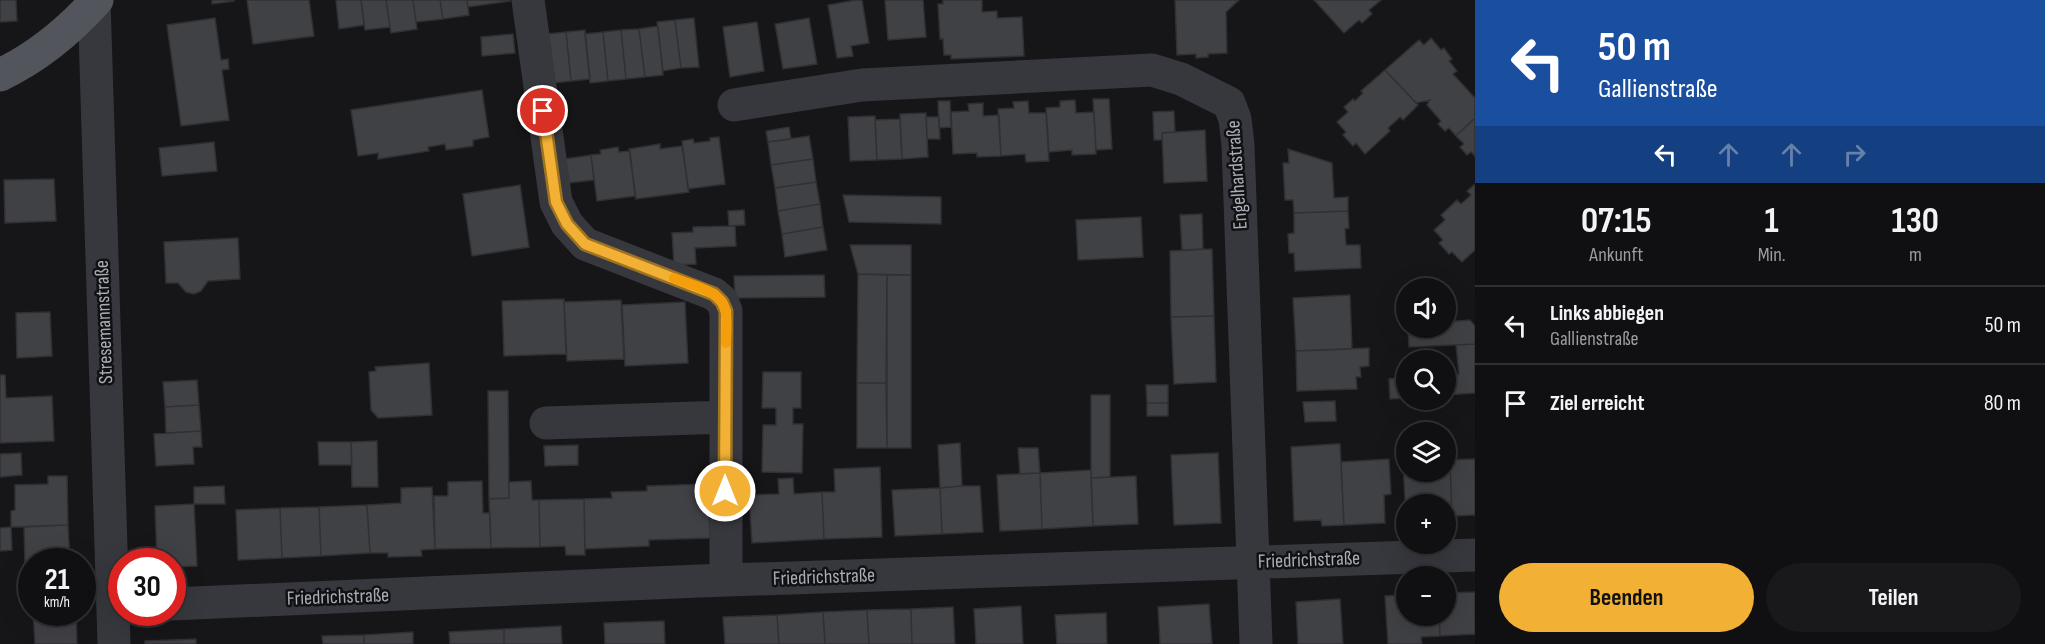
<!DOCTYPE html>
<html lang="de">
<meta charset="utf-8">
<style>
body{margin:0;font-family:"Sofia Sans Condensed",sans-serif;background:#19191b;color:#f1f3f6;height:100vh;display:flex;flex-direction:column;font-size:22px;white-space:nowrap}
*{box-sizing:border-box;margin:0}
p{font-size:20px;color:#9c9d9f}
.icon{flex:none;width:33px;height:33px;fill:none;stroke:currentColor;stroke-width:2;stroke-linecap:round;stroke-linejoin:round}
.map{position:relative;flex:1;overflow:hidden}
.side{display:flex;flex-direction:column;background:#101012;width:570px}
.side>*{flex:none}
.banner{background:#1a4fa0;color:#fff;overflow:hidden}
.fabs{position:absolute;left:1396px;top:278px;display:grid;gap:12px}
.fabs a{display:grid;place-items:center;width:60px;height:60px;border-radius:50%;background:#101012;box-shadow:0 6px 24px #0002,0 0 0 2px #303032;font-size:30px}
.speed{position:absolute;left:18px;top:548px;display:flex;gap:12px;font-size:30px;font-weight:700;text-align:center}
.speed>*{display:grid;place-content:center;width:78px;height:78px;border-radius:50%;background:#101012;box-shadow:0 6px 24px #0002,0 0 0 2px #303032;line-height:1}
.speed small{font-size:15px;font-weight:400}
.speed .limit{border:9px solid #d22;background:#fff;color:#111}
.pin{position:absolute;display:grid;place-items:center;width:51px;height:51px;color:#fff;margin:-26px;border:3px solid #fff;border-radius:50%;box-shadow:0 2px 6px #0007}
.me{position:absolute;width:66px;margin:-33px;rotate:0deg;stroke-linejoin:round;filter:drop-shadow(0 0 4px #0008)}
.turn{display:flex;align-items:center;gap:21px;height:126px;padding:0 24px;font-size:27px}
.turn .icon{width:78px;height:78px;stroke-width:2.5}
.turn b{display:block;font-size:42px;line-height:51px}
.lanes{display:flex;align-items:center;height:57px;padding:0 24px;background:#0003;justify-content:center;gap:30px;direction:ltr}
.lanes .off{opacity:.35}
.eta{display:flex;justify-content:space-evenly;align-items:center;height:102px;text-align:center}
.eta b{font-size:36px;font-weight:700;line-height:42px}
.cta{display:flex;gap:12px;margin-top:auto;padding:12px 24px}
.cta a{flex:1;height:69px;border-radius:36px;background:#f2b134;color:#111;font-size:24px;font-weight:700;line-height:69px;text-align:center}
.cta a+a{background:#19191b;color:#f1f3f6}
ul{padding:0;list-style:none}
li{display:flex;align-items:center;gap:18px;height:78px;padding:0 24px;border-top:2px solid #303032}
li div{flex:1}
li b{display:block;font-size:22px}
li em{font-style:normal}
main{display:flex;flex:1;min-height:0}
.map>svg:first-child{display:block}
.building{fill:#404145;stroke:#303034;stroke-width:1.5}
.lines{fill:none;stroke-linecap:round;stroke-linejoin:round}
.minor{stroke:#37383d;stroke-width:33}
.major{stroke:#53555c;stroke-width:33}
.route-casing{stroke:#9d7322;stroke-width:15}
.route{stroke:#f2b134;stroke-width:10}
.slow{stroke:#f59e0b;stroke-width:10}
.labels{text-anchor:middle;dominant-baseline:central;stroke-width:5;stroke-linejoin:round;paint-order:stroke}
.street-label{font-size:20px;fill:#a8adb8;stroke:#111113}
</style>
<main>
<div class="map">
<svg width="1475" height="644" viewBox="0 0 1475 644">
<rect width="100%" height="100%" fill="#161618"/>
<path class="building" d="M0 0H16L17 21 0 22Z
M212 0H234V1L212 4Z
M247 0H309L314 36 253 44Z
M336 0H361L364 25 339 29Z
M361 0H386L390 27 365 30Z
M386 0H413L417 29 391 33Z
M413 0H440L443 19 416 22Z
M440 0H467L469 15 443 19Z
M467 0H509L510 1 468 7Z
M856 0H862L869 43 851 46 853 56 837 58 828 5Z
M885 0H923L926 37 888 40Z
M943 0H982V12L997 11V18L1022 17 1024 56 951 59V55H944L943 39H940L938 4H943Z
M1175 0H1239L1226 12 1227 53 1208 54V57L1196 58V54L1177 55Z
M1314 0H1381L1369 10 1372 14 1362 23 1359 20 1344 33Z
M215 18 221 60 228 59 229 69 222 70 229 120 181 126 167 25Z
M694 18 699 67 681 68 675 20Z
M809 18 817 64 783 69 775 24Z
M675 20 681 68 663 71 657 22Z
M757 22 764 71 730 77 723 27Z
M658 26 663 75 645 77 639 29Z
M639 29 645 77 626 79 621 30Z
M585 30 590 79 571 81 566 32Z
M621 30 626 79 608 81 603 32Z
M566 32 571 81 553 83 548 34Z
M603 32 608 81 590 83 585 34Z
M513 34 515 53 482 56 481 37Z
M1431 38 1441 50 1444 48 1452 59 1449 61 1457 71 1453 74 1475 98V118L1456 136 1449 128 1445 131 1438 124 1441 121 1427 105 1430 100 1416 103 1385 70 1419 40 1424 45Z
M1385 70 1418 105 1403 120 1400 117 1388 128 1390 131 1365 154 1356 143 1353 146 1343 135 1346 132 1337 122 1348 112 1344 107 1353 99 1355 101 1363 93 1361 91Z
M482 90 489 137 473 140V146L446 150 445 144 428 147 429 151 378 159V153L358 156 351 110Z
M1093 99H1109L1112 149 1096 150Z
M1075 100 1076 113 1094 112 1096 154 1072 155V150L1049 152 1046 108 1060 107V101Z
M938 101H950L951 127 939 128Z
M1028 101 1029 113H1046L1049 161 1026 162 1025 154 1001 156 998 109 1014 108 1013 102Z
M983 103V116L999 115 1001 156 977 157V153L953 154 951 112 969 111 968 104Z
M1174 111 1175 132 1162 133V140H1154L1153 112Z
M926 113 928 157 902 159 900 114Z
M875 116 877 160 850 161 848 117Z
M926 117H939L940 139H927Z
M1475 118V156L1471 152 1467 155 1460 147 1464 144 1456 136Z
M900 119 902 159 877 160 875 120Z
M789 127 791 139 768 142 766 131Z
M1205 130 1207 181 1164 183 1162 133Z
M809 136 813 159 771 165 768 142Z
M719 137 725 184 688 189 682 141 693 139 694 143 710 141V138Z
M214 142 217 171 162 176 159 148Z
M660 144V149L682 146 689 192 636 199 629 149Z
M618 147 619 152 630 151 635 196 597 201 591 155 601 154 600 150Z
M1288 149 1332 163 1334 198 1348 197V211L1294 213 1293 200H1285L1283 163H1289Z
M591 155 594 180 568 183 565 159Z
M813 159 816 182 775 188 771 165Z
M54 179 56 221 5 223 4 180Z
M816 182 820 204 778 211 775 188Z
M1475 184V250L1462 262 1452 252 1449 254 1439 243 1443 240 1434 230 1445 220 1441 215 1457 200 1461 204 1471 195 1467 191Z
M520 185 529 247 472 256 463 194Z
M843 195 941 197V224L849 222Z
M820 204 823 227 782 234 778 211Z
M744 210 745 225 729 226 728 211Z
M1348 211 1349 228 1345 229 1346 245H1360L1361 268 1295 271 1294 253H1289L1288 234 1294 233V213Z
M1202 214 1203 249 1182 250 1180 215Z
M1141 217 1143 257 1078 260 1076 220Z
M735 226 736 246 695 248 696 264 674 265 672 233 693 232V227Z
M823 227 827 250 785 257 782 234Z
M238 238 240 279 208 281 201 291 194 294 186 292 178 283H166L164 242Z
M850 245H911V275L858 274Z
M1212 249 1214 316 1171 317 1170 251Z
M858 274 887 275 886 383H857Z
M824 275 825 297 735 298 734 276Z
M887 275H911V448H887Z
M1350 295 1352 349 1296 351 1293 298Z
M564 299 566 354 504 356 502 301Z
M621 300 624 359 567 361 564 302Z
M685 302 688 363 625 366 622 305Z
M50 312 52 356 17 358 16 313Z
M1214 316 1216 382 1174 384 1171 317Z
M1470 320 1475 326V344L1409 347 1408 327H1446V322Z
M1475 344V393L1446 395V375L1459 374 1456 345Z
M1369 348V366L1360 367 1361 377H1356L1357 389 1297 391 1296 351Z
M429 363 432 415 378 418 371 410 369 372 376 371 375 367Z
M763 372H801V408H793V424H803L802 473 762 472 763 425H776V408H762Z
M0 375H5L6 398 52 396 54 441 0 443Z
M1407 377V398L1390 399 1389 379Z
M197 380 199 405 165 407 163 382Z
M857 383H886L887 448H857Z
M1146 385H1168V403H1147Z
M488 391H508L509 498 489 499Z
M1091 395H1110V477L1091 478Z
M1335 401 1336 421 1305 422 1303 402Z
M1147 403H1168V416H1147Z
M199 405 201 431 166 433 165 407Z
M201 431 202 447H193L194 464 156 466 154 434Z
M377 441 378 487H352L351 442Z
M318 442H351L352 465H319Z
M960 443 962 486 940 488 938 445Z
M1336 444H1340L1344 525 1322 526 1321 520 1294 521 1291 447Z
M578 445V465L545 466 544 446Z
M1018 448H1038L1040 473 1020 474Z
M21 453 22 475 0 477V454Z
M1218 453 1221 523 1174 525 1171 455Z
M1389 459 1391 494 1384 495 1385 523 1344 525 1341 462Z
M1475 459V515L1452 516 1450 460Z
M1450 460 1452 516H1446V504H1407L1406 518 1403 463 1407 462V471H1446V461Z
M880 467 882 537 824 539 822 492H835L834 469Z
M1091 470 1093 526 1042 529 1040 473Z
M1040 473 1042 529 1000 531 997 475Z
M48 476H67L68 525 11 527V511L15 510V485L48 484Z
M1136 476 1138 524 1093 526 1091 478Z
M793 478 794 494 822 492 824 539 752 543 749 495 779 494 778 479Z
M482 481 483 513H490L491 548 435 549 434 496H448V482Z
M531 481 532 500H539L540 547 491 548 489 499 509 498V482Z
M708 484 710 538 649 540V546L585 549 584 499 612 498 611 492 647 491V486Z
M224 486 225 504H194V487Z
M962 486H980L983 532 942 534 940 488Z
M432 487 435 549 421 550 422 556 388 557V553H370L367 505 401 503V488Z
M940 488 942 534 895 536 892 490Z
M584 499 585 555H566L565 546 540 547 539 500Z
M194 504 197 566 172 567V561H157L155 506Z
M367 505 370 553 321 556 319 507Z
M319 507 321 556 282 558 280 508Z
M280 508 282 558 238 560 236 510Z
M68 525 70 561H32V567H25L24 527Z
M11 527 12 550 0 551V528Z
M1475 592V634L1440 636 1439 615H1446V593Z
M1407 595V615H1439L1440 636 1421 637 1422 644H1388L1385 596Z
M1340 599 1343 644H1298L1296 602Z
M1209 604 1212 644H1160L1158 607Z
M1021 606 1023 644H976L974 609Z
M953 607 955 644H912L911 609Z
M911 609 912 644H869L867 610Z
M867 610 869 644H825L823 612Z
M33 612H76L77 644H35Z
M823 612 825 644H779L777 615Z
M1106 613 1107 644H1057L1055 615Z
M777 615 779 644H725L723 617Z
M664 621 665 644H605L604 623Z
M561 626 562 644H504V629Z
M504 629V644H450L449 632Z
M413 632V644H364V635Z
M364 635V644H323L322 636Z
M196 639V644H145V641Z"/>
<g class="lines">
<path class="minor" d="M94 0 114 644
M528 0 556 202 567 224 585 244 714 294 722 301 726 311V580
M734 105 862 85 1152 70 1181 79 1229 103 1235 119 1238 145 1256 644
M546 423 726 417
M172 604 699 581 1475 555"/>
<path class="major" d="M0 75C38 57 69 31 97 0"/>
</g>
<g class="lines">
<g class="route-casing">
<path id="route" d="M543 111 556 202 567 224 585 244 714 294 722 302 726 311 725 491"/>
</g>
<use href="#route" class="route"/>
<path class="slow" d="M674 278C691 285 720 290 725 309 728 319 726 333 726 343"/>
</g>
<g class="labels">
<g class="street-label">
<text transform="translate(1237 175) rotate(-94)">Engelhardstraße</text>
<text transform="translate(104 322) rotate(-92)">Stresemannstraße</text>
<text transform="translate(1309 560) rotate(-2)">Friedrichstraße</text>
<text transform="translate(824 577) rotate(-2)">Friedrichstraße</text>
<text transform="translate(338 597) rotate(-2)">Friedrichstraße</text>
</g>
</g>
</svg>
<div class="fabs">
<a><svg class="icon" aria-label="sound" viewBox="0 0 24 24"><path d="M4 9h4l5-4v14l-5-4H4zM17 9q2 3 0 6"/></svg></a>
<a><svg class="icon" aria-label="search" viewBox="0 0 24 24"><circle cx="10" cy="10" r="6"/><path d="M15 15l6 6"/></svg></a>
<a><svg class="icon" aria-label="layers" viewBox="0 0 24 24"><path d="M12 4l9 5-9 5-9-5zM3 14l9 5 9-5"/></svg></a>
<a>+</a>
<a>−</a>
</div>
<div class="speed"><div>21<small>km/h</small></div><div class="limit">30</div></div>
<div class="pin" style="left:543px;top:111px;background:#d93025"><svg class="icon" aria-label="arrive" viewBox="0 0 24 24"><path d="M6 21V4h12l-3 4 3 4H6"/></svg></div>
<svg class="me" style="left:725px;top:491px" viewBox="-20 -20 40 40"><circle r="17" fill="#f2b134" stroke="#fff" stroke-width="3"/><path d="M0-11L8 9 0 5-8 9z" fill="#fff"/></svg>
</div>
<section class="side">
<div class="banner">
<div class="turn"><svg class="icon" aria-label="left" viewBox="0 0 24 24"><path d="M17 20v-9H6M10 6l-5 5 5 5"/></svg><div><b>50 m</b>Gallienstraße</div></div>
<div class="lanes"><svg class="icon" aria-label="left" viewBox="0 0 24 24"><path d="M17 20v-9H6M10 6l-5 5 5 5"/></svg><svg class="icon off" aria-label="ahead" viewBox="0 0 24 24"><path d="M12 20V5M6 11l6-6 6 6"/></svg><svg class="icon off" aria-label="ahead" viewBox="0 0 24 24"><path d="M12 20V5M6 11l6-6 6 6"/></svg><svg class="icon off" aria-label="right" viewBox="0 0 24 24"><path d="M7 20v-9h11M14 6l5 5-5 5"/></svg></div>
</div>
<div class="eta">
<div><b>07:15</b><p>Ankunft</p></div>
<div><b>1</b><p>Min.</p></div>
<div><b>130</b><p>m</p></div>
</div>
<ul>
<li><svg class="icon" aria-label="left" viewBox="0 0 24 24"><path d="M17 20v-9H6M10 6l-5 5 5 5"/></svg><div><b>Links abbiegen</b><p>Gallienstraße</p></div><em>50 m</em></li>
<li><svg class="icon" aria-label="arrive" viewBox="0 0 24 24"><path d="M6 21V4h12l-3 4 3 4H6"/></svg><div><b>Ziel erreicht</b></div><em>80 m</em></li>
</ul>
<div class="cta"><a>Beenden</a><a>Teilen</a></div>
</section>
</main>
